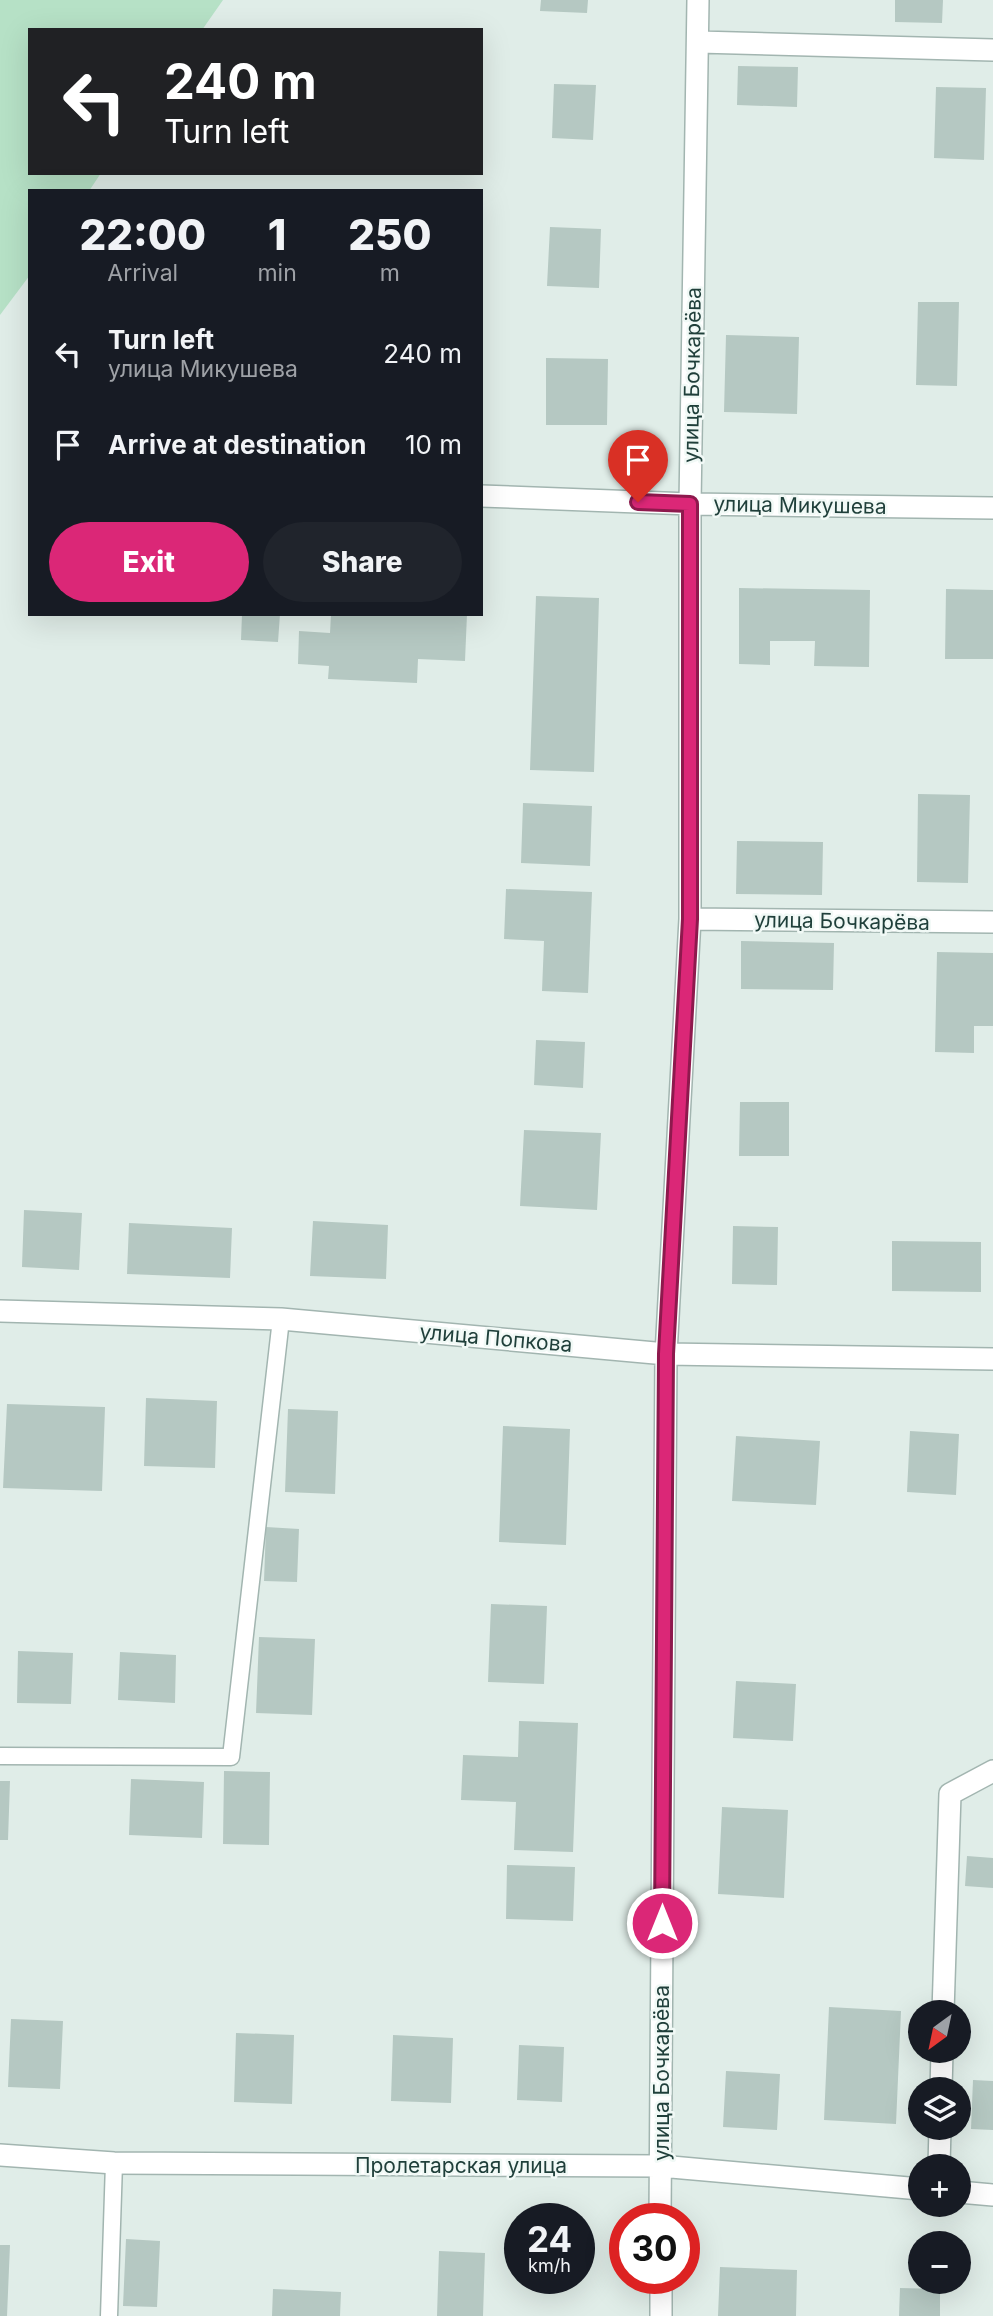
<!DOCTYPE html>
<meta charset="utf-8">
<style>
body{margin:0;font-family:Inter,sans-serif;background:#20242c;color:#f1f3f6;height:100vh;display:flex;flex-direction:column;font-size:26px;white-space:nowrap}
*{box-sizing:border-box;margin:0}
p{font-size:23px;color:#9ea1a6}
.icon{flex:none;width:38px;height:38px;fill:none;stroke:currentColor;stroke-width:2;stroke-linecap:round;stroke-linejoin:round}
.map{position:relative;flex:1;overflow:hidden}
.side{position:absolute;left:28px;top:189px;width:455px;height:427px;display:flex;flex-direction:column;background:#171b24;border-radius:0px;box-shadow:0 7px 28px #0002}
.side>*{flex:none}
.hud{position:absolute;left:28px;top:28px;width:455px;height:147px;border-radius:0px;box-shadow:0 7px 28px #0002;background:#202124;color:#fff;overflow:hidden}
.needle{width:46px;rotate:213deg}
.fabs{position:absolute;left:908px;top:2000px;display:grid;gap:14px}
.fabs a{display:grid;place-items:center;width:63px;height:63px;border-radius:50%;background:#171b24;box-shadow:0 7px 28px #0002;font-size:35px}
.speed{position:absolute;left:504px;top:2203px;display:flex;gap:14px;font-size:35px;font-weight:700;text-align:center}
.speed>*{display:grid;place-content:center;width:91px;height:91px;border-radius:50%;background:#171b24;box-shadow:0 7px 28px #0002;line-height:1}
.speed small{font-size:18px;font-weight:400}
.speed .limit{border:10px solid #d22;background:#fff;color:#111}
.pin{position:absolute;display:grid;place-items:center;width:60px;height:60px;color:#fff;margin:-72px -30px;border-radius:50% 50% 50% 0;rotate:-45deg;box-shadow:0 0 7px #0007}
.pin .icon{rotate:45deg}
.me{position:absolute;width:77px;margin:-38px;rotate:0deg;stroke-linejoin:round;filter:drop-shadow(0 0 5px #0008)}
.turn{display:flex;align-items:center;gap:24px;height:147px;padding:0 21px;font-size:32px}
.turn .icon{width:91px;height:91px;stroke-width:2.5}
.turn b{display:block;font-size:49px;line-height:60px}
.eta{display:flex;justify-content:space-evenly;align-items:center;height:119px;text-align:center}
.eta b{font-size:42px;font-weight:800;line-height:49px}
.cta{display:flex;gap:14px;margin-top:auto;padding:14px 21px}
.cta a{flex:1;height:80px;border-radius:42px;background:#db2777;color:#fff;font-size:28px;font-weight:800;line-height:80px;text-align:center}
.cta a+a{background:#20242c;color:#f1f3f6}
ul{padding:0;list-style:none}
li{display:flex;align-items:center;gap:21px;height:91px;padding:0 21px}
li div{flex:1}
li b{display:block;font-size:26px}
li em{font-style:normal}
.map>svg:first-child{display:block}
.green{fill:#b6e1c6}
.building{fill:#b5c8c2}
.lines{fill:none;stroke-linecap:round;stroke-linejoin:round}
.lane-casing{stroke:#a2b5b0;stroke-width:19}
.street-casing{stroke:#a2b5b0;stroke-width:24}
.lane{stroke:#fff;stroke-width:16}
.street{stroke:#fff;stroke-width:21}
.route-casing{stroke:#8e194d;stroke-width:18}
.route{stroke:#db2777;stroke-width:12}
.labels{text-anchor:middle;dominant-baseline:central;stroke-width:5;stroke-linejoin:round;paint-order:stroke}
.street-label{font-size:21px;fill:#1f3f3a;stroke:#f1f9f6}
</style>
<div class="map">
<svg width="993" height="2316" viewBox="0 0 993 2316">
<rect width="100%" height="100%" fill="#e0ede8"/>
<path class="green" d="M0 0H223L202 30H30V173H101L89 191H30V275L0 315Z"/>
<path class="building" d="M541 0H588L587 13 540 11Z
M895 0H943L942 23 895 22Z
M738 66 798 67 797 107 737 105Z
M554 84 596 85 593 140 552 138Z
M936 87 986 88 984 160 934 158Z
M550 227 601 229 599 288 547 286Z
M918 302H959L957 386 916 385Z
M726 335 799 337 797 414 724 412Z
M546 358 608 359 607 425H546Z
M739 588 870 590 869 667 814 666 815 641H770V665L739 664Z
M946 589 993 590V659H945Z
M536 596 599 598 594 772 530 770Z
M242 614H280L278 642 241 640Z
M331 614H467L465 661 418 659 417 683 328 679 329 666 298 664 299 631 330 633Z
M918 794 970 795 968 883 917 882Z
M523 803 592 806 590 866 521 863Z
M737 841 823 842 822 895 736 894Z
M506 889 592 892 588 993 542 991 544 941 504 939Z
M741 941 834 943 833 990 741 989Z
M937 952 993 953V1026H974V1053L935 1052Z
M536 1040 585 1042 583 1088 534 1085Z
M740 1102H789V1156H739Z
M524 1130 601 1133 597 1210 520 1206Z
M24 1210 82 1213 79 1270 22 1267Z
M313 1221 388 1225 386 1279 310 1276Z
M129 1223 232 1228 230 1278 127 1274Z
M733 1226 778 1227 777 1285 732 1284Z
M892 1241 981 1242V1292L892 1291Z
M146 1398 217 1401 215 1468 144 1466Z
M7 1404 105 1407 102 1491 3 1488Z
M288 1409 338 1411 335 1494 285 1492Z
M503 1426 570 1429 566 1545 499 1542Z
M910 1431 959 1434 956 1495 907 1492Z
M736 1436 820 1441 816 1505 732 1501Z
M266 1527 299 1529 297 1582 264 1581Z
M491 1604 547 1606 544 1684 488 1682Z
M259 1637 315 1639 312 1715 256 1713Z
M18 1651 73 1653 71 1704 17 1703Z
M120 1652 176 1655 175 1703 118 1700Z
M736 1681 796 1684 793 1741 733 1738Z
M519 1721 578 1723 573 1852 514 1850 516 1802 461 1800 463 1755 518 1757Z
M224 1771 270 1772 269 1845 223 1844Z
M131 1779 204 1782 202 1838 129 1835Z
M0 1781H10L8 1840H0Z
M722 1807 788 1810 784 1898 718 1894Z
M967 1856 993 1858V1888L965 1886Z
M507 1865 575 1867 573 1921 506 1919Z
M829 2007 901 2011 896 2124 824 2120Z
M11 2019 63 2021 60 2089 8 2087Z
M236 2033 294 2035 292 2104 234 2102Z
M393 2035 453 2038 451 2103 391 2101Z
M519 2045 564 2047 562 2102 517 2100Z
M726 2071 780 2074 777 2130 723 2127Z
M973 2080 993 2081V2130L971 2129Z
M126 2239 160 2241 157 2307 123 2306Z
M0 2245H10L7 2316H0Z
M439 2251 485 2253 483 2316H437Z
M720 2267 797 2270 796 2316H718Z
M900 2288 940 2289V2316H899Z
M273 2289 341 2292 340 2316H272Z"/>
<g class="lines">
<g class="lane-casing">
<path id="lane" d="M0 1756 231 1757 281 1319
M109 2316 114 2163"/>
</g>
<g class="street-casing">
<path id="street" d="M699 42 993 50
M481 496 690 504 993 508
M690 919 993 922
M0 1311 281 1319 666 1354 993 1359
M943 2012 950 1794 993 1771
M941 2090 942 2051
M0 2155 114 2163 660 2166 920 2189
M939 2166 940 2128
M959 2192 993 2195
M660 2219 666 1354 690 919V504L698 0
M661 2278V2316"/>
</g>
<use href="#lane" class="lane"/>
<use href="#street" class="street"/>
</g>
<g class="lines">
<g class="route-casing">
<path id="route" d="M638 502 690 504V919L666 1354 662 1923"/>
</g>
<use href="#route" class="route"/>
</g>
<g class="labels">
<g class="street-label">
<text transform="translate(692 375) rotate(-89)">улица Бочкарёва</text>
<text transform="translate(800 505) rotate(1)">улица Микушева</text>
<text transform="translate(842 921) rotate(1)">улица Бочкарёва</text>
<text transform="translate(496 1338) rotate(5)">улица Попкова</text>
<text transform="translate(661 2073) rotate(-90)">улица Бочкарёва</text>
<text x="461" y="2165">Пролетарская улица</text>
</g>
</g>
</svg>
<div class="fabs">
<a><svg class="needle" viewBox="-14 -14 28 28"><path d="M0-13l5 13h-10z" fill="#e53935"/><path d="M0 13l5-13h-10z" fill="#9ea1a6"/></svg></a>
<a><svg class="icon" aria-label="layers" viewBox="0 0 24 24"><path d="M12 4l9 5-9 5-9-5zM3 14l9 5 9-5"/></svg></a>
<a>+</a>
<a>−</a>
</div>
<div class="speed"><div>24<small>km/h</small></div><div class="limit">30</div></div>
<div class="pin" style="left:638px;top:502px;background:#d93025"><svg class="icon" aria-label="arrive" viewBox="0 0 24 24"><path d="M6 21V4h12l-3 4 3 4H6"/></svg></div>
<svg class="me" style="left:662px;top:1923px" viewBox="-20 -20 40 40"><circle r="17" fill="#db2777" stroke="#fff" stroke-width="3"/><path d="M0-11L8 9 0 5-8 9z" fill="#fff"/></svg>
<div class="hud">
<div class="turn"><svg class="icon" aria-label="left" viewBox="0 0 24 24"><path d="M17 20v-9H6M10 6l-5 5 5 5"/></svg><div><b>240 m</b>Turn left</div></div>
</div>
<section class="side">
<div class="eta">
<div><b>22:00</b><p>Arrival</p></div>
<div><b>1</b><p>min</p></div>
<div><b>250</b><p>m</p></div>
</div>
<ul>
<li><svg class="icon" aria-label="left" viewBox="0 0 24 24"><path d="M17 20v-9H6M10 6l-5 5 5 5"/></svg><div><b>Turn left</b><p>улица Микушева</p></div><em>240 m</em></li>
<li><svg class="icon" aria-label="arrive" viewBox="0 0 24 24"><path d="M6 21V4h12l-3 4 3 4H6"/></svg><div><b>Arrive at destination</b></div><em>10 m</em></li>
</ul>
<div class="cta"><a>Exit</a><a>Share</a></div>
</section>
</div>
